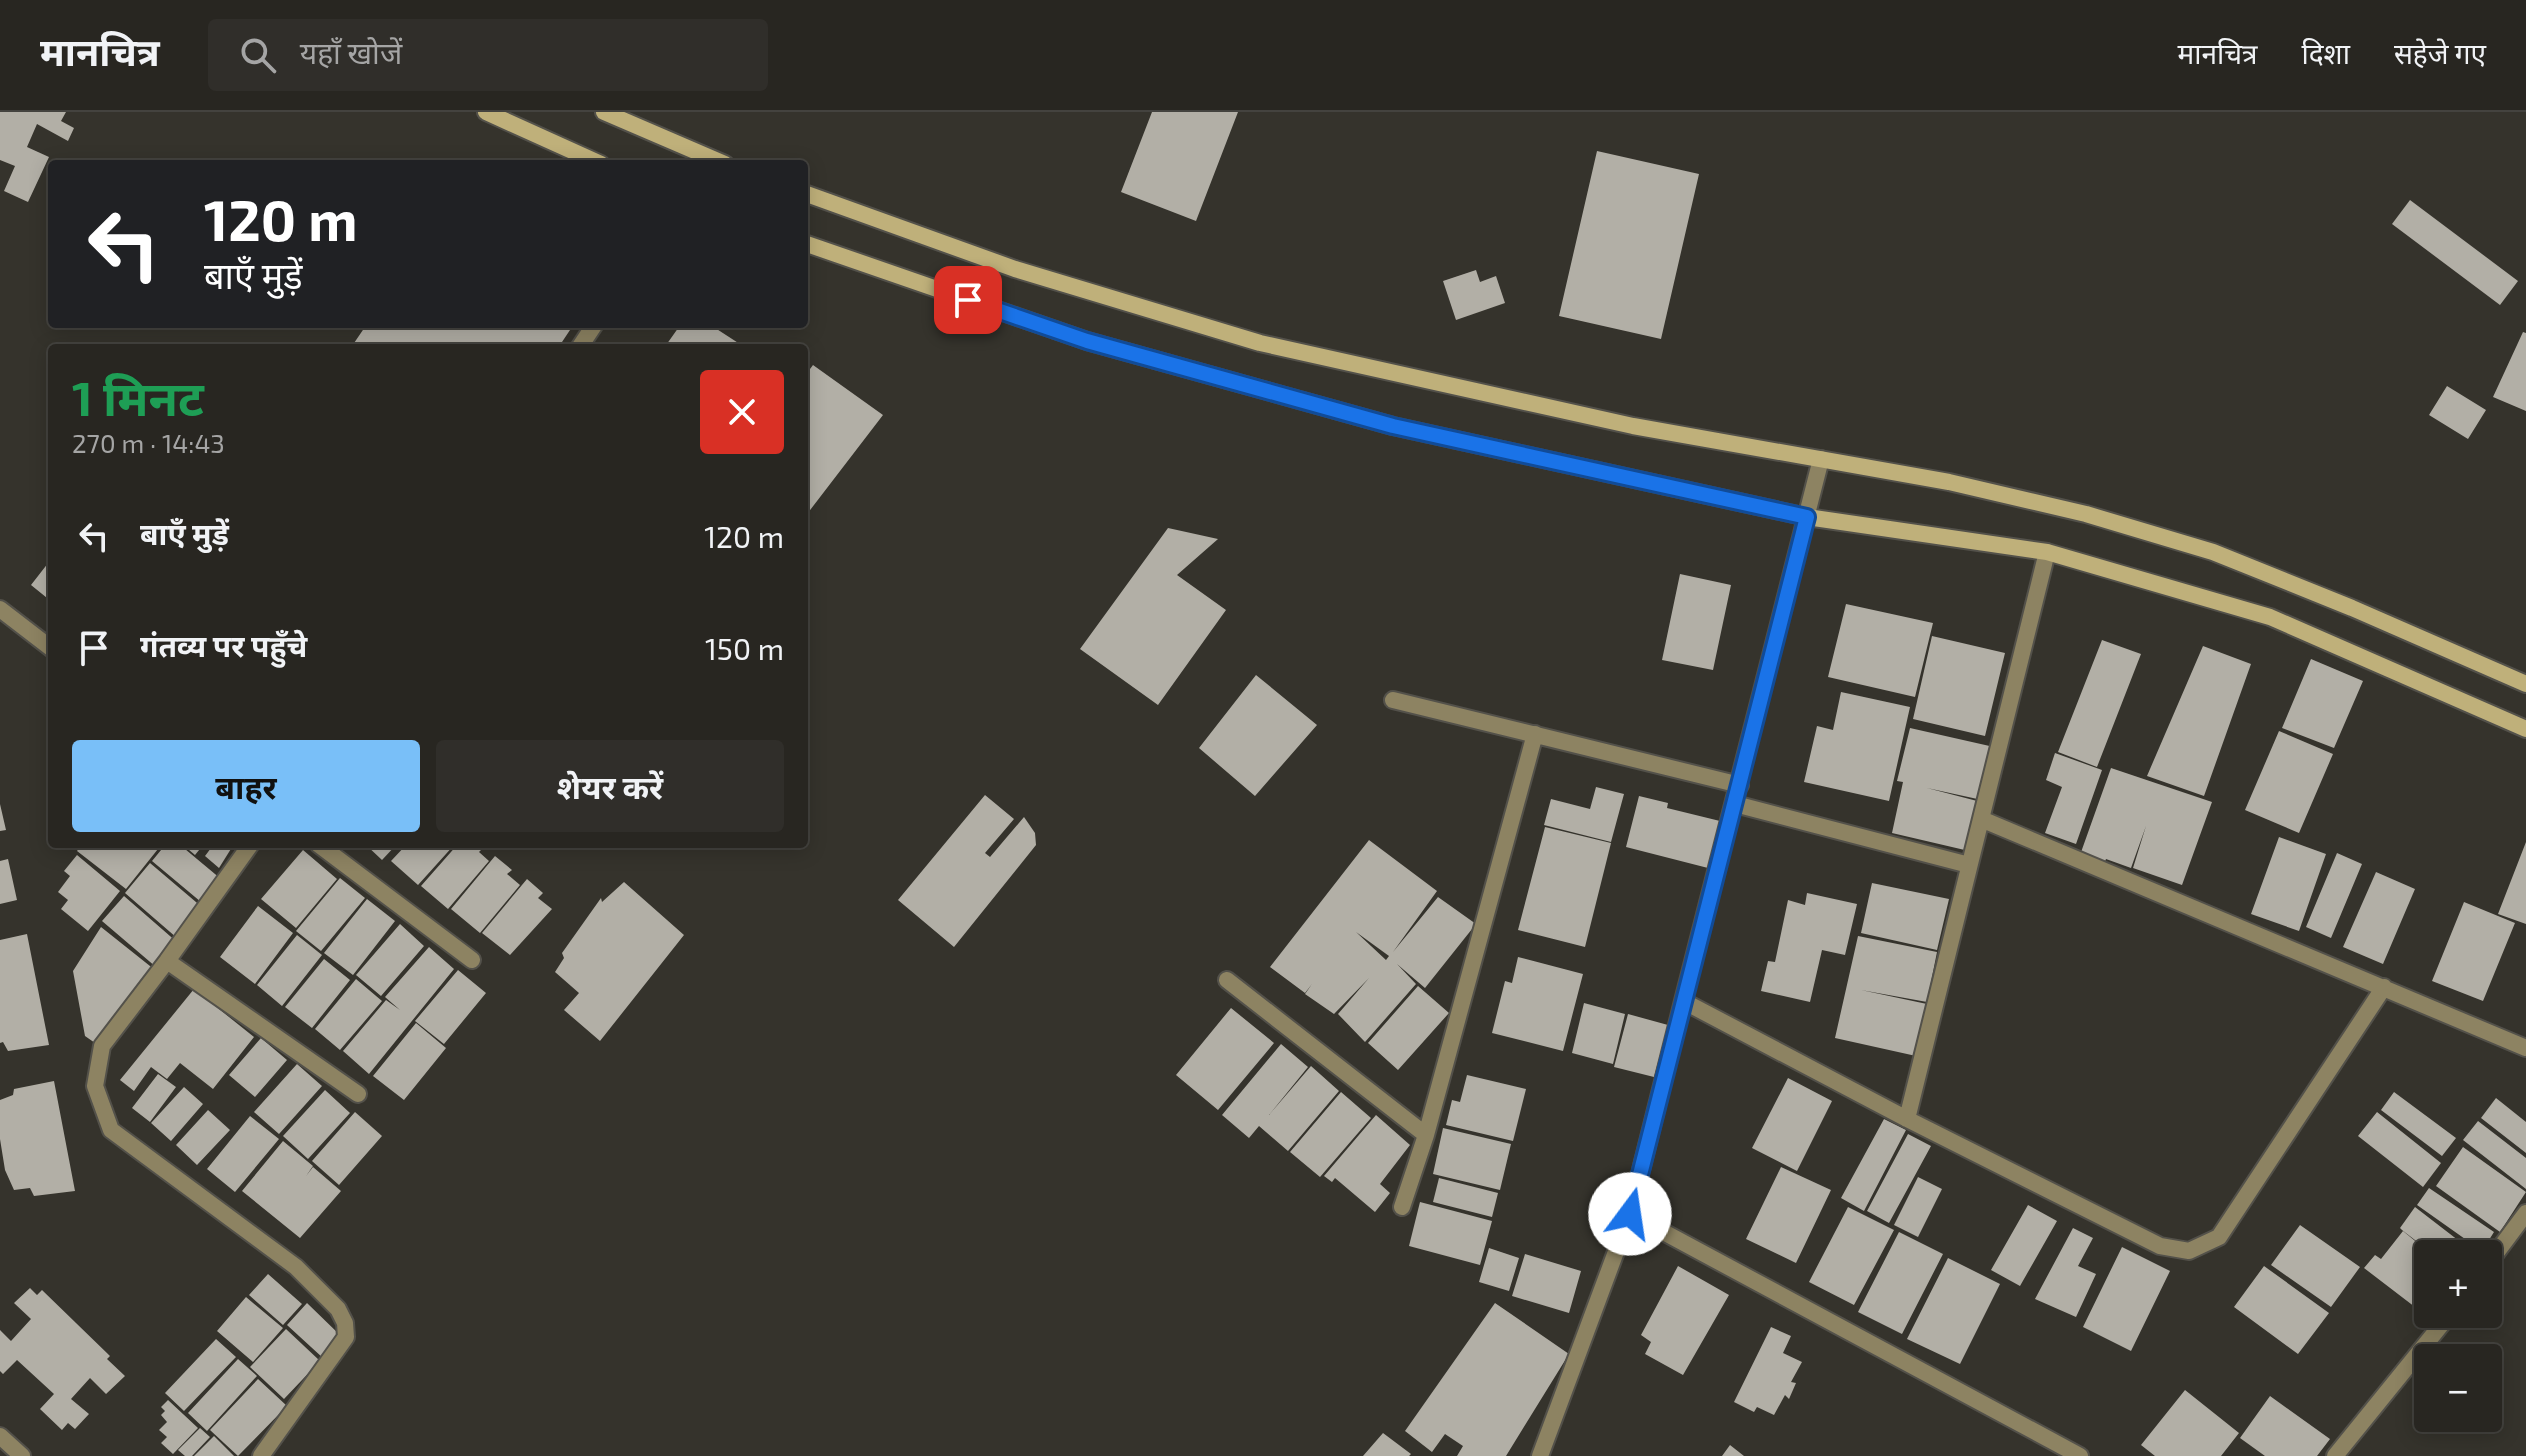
<!DOCTYPE html>
<html lang="hi">
<meta charset="utf-8">
<style>
body{margin:0;font-family:"Exo 2","Noto Sans Devanagari",sans-serif;background:#302e2a;color:#f1f3f6;height:100vh;display:flex;flex-direction:column;font-size:30px;white-space:nowrap}
*{box-sizing:border-box;margin:0}
p{font-size:26px;color:#a5a5a5}
.icon{flex:none;width:44px;height:44px;fill:none;stroke:currentColor;stroke-width:2;stroke-linecap:round;stroke-linejoin:round}
.map{position:relative;flex:1;overflow:hidden}
.details{position:absolute;left:48px;top:232px;width:760px;height:504px;display:flex;flex-direction:column;background:#282621;border-radius:8px;box-shadow:0 4px 20px #0003,0 0 0 2px #44433f}
.details>*{flex:none}
.top-card{position:absolute;left:48px;top:48px;width:760px;height:168px;border-radius:8px;box-shadow:0 4px 20px #0003,0 0 0 2px #44433f;background:#202124;color:#fff;overflow:hidden}
.tools{position:absolute;left:2414px;top:1128px;display:grid;gap:16px}
.tools a{display:grid;place-items:center;width:88px;height:88px;border-radius:8px;background:#282621;box-shadow:0 4px 20px #0003,0 0 0 2px #44433f;font-size:40px}
.pin{position:absolute;display:grid;place-items:center;width:68px;height:68px;color:#fff;margin:-34px;border-radius:16px;box-shadow:0 4px 12px #0006}
.me{position:absolute;width:88px;margin:-44px;rotate:14deg;stroke-linejoin:round;filter:drop-shadow(0 0 6px #0008)}
.turn{display:flex;align-items:center;gap:28px;height:168px;padding:0 24px;font-size:36px}
.turn .icon{width:104px;height:104px;stroke-width:2.5}
.turn b{display:block;font-size:56px;line-height:68px}
.round{display:grid;place-items:center;flex:none;width:84px;height:84px;border-radius:8px;background:#302e2a}
.overview{display:flex;align-items:center;justify-content:space-between;height:136px;padding:0 24px}
h1{font-size:48px;font-weight:700;line-height:60px;color:#1e9e55}
.primary-button{display:flex;gap:16px;margin-top:auto;padding:16px 24px}
.primary-button a{flex:1;height:92px;border-radius:8px;background:#79bff8;color:#111;font-size:32px;font-weight:700;line-height:92px;text-align:center}
.primary-button a+a{background:#302e2a;color:#f1f3f6}
ul{padding:0;list-style:none}
li{display:flex;align-items:center;gap:24px;height:112px;padding:0 24px}
li div{flex:1}
li b{display:block;font-size:30px}
li em{font-style:normal}
header{display:flex;align-items:center;gap:48px;box-sizing:border-box;height:112px;padding:0 40px;background:#282621;border-bottom:2px solid #44433f}
header strong{font-size:38px}
nav{display:flex;gap:44px;margin-inline-start:auto;font-size:28px}
.search{width:560px;height:72px;background:#302e2a;display:flex;align-items:center;gap:20px;box-sizing:border-box;padding:0 28px;border-radius:8px;color:#a5a5a5;font-size:30px}
.map>svg:first-child{display:block}
.building{fill:#b2afa6;fill-rule:evenodd}
.lines{fill:none;stroke-linecap:round;stroke-linejoin:round}
.lane-casing{stroke:#53514a;stroke-width:20}
.street-casing{stroke:#53514a;stroke-width:20}
.secondary-casing{stroke:#53514a;stroke-width:20}
.lane{stroke:#8d8362;stroke-width:16}
.street{stroke:#8d8362;stroke-width:16}
.secondary{stroke:#bfb07a;stroke-width:16}
.route-casing{stroke:#114b97;stroke-width:20}
.route{stroke:#1a73e8;stroke-width:14}
</style>
<header>
<strong>मानचित्र</strong>
<div class="search"><svg class="icon" aria-label="search" viewBox="0 0 24 24"><circle cx="10" cy="10" r="6"/><path d="M15 15l6 6"/></svg>यहाँ खोजें</div>
<nav><a>मानचित्र</a><a>दिशा</a><a>सहेजे गए</a></nav>
</header>
<div class="map">
<svg width="2526" height="1344" viewBox="0 0 2526 1344">
<rect width="100%" height="100%" fill="#35332c"/>
<path class="building" d="M0 0H66L61 9 74 16 68 29 37 12 27 35 49 45 28 90 4 79 15 54 0 48Z
M1152 0H1238L1196 109 1121 80Z
M1597 39 1699 62 1661 227 1559 204Z
M2410 88 2518 169 2500 193 2392 112Z
M1476 158 1480 170 1496 164 1505 191 1456 208 1443 169Z
M367 212H574L558 236H354L352 234Z
M681 212H709L746 236H664Z
M2523 220 2526 221V299L2493 285Z
M813 253 883 303 804 406V265Z
M2447 274 2486 298 2468 327 2429 303Z
M1168 416 1218 427 1177 463 1226 498 1158 593 1080 537Z
M52 446V490L31 473Z
M1680 462 1731 473 1713 558 1662 548Z
M1846 492 1933 511 1915 585 1828 565Z
M1932 524 2005 541 1985 624 1913 607Z
M2102 528 2141 542 2097 655 2058 640Z
M2203 534 2251 552 2204 684 2147 664Z
M2311 547 2363 569 2334 636 2282 616Z
M1256 563 1317 613 1255 684 1199 636Z
M1841 580 1910 595 1889 689 1804 670 1817 614 1833 618Z
M1910 616 1994 635 1982 688 1927 676 1981 690 1969 739 1892 721 1903 670 1897 669Z
M2279 619 2333 642 2299 721 2245 698Z
M2055 641 2102 658 2076 732 2045 721 2062 675 2046 668Z
M2111 656 2212 690 2182 773 2133 756 2146 714 2131 756 2106 747 2104 752 2080 743Z
M1596 675 1624 682 1611 730 1544 713 1551 687 1590 697Z
M985 683 1014 707 985 741 990 745 1024 705 1035 721 1036 733 954 835 898 788Z
M1639 684 1668 691 1667 696 1720 709 1708 756 1626 735Z
M0 692 6 718 0 719Z
M1545 715 1611 731 1585 835 1518 818Z
M2279 725 2326 742 2299 819 2251 802Z
M1369 728 1437 779 1393 840 1438 785 1476 812 1425 876 1397 852 1416 872 1365 930 1338 902 1369 866 1334 902 1305 882 1312 872 1305 881 1270 855ZM1356 820 1389 844 1386 848Z
M2526 730V812L2498 802Z
M82 732H162L126 777 77 739Z
M166 732H179L221 767 201 790 152 749Z
M182 732H204L195 743Z
M214 732H234L219 756 205 744Z
M365 732H397L382 748Z
M407 732H455L418 773 391 749Z
M458 732H478L483 736 479 740 489 749 448 797 421 774Z
M303 738 337 767 296 816 261 787Z
M2337 741 2362 752 2331 826 2306 815Z
M77 743 120 779 88 819 61 797 68 788 58 780 70 764 64 759Z
M495 744 512 758 507 762 520 773 480 821 451 797Z
M8 747 17 788 0 792V749Z
M150 751 203 796 177 826 125 781Z
M2376 760 2415 777 2383 852 2343 835Z
M340 766 365 786 321 839 296 819Z
M527 767 543 781 538 786 552 797 510 843 482 821Z
M624 770 684 823 600 929 564 898 579 881 555 860 564 846 562 841 601 786 602 790Z
M1872 771 1949 787 1937 838 1861 821Z
M1807 781 1857 792 1845 843 1822 838 1810 890 1761 879 1768 849 1775 850 1788 788 1805 793Z
M124 784 178 831 156 855 102 809Z
M367 787 395 809 353 863 324 841Z
M2464 790 2515 811 2483 889 2432 869Z
M258 794 293 821 255 872 220 845Z
M400 812 424 834 381 884 356 863Z
M101 815 155 858 95 931 85 924 73 859Z
M27 822 49 933 8 939 3 930 0 931V828Z
M297 823 322 843 282 894 257 873Z
M1858 824 1937 840 1927 890 1861 878 1927 892 1916 944 1835 926Z
M429 835 454 857 369 962 343 939 386 888 400 898 385 885Z
M1518 845 1583 862 1563 939 1492 921 1505 869 1512 871Z
M324 847 350 868 312 916 285 895Z
M458 858 486 881 444 932 415 909Z
M356 867 382 889 340 938 315 917Z
M1418 874 1449 901 1398 958 1368 931Z
M194 877 254 925 213 977 180 951 167 967 151 955 134 979 120 968Z
M1584 891 1625 902 1613 952 1572 941Z
M1231 896 1274 931 1218 998 1176 963Z
M1628 902 1668 913 1654 965 1614 955Z
M416 911 446 936 404 988 373 964Z
M261 926 287 948 255 985 229 963Z
M1281 932 1308 955 1269 1003 1311 954 1339 979 1288 1039 1259 1014 1249 1026 1222 1003Z
M297 952 322 974 279 1022 254 1000Z
M158 962 176 975 150 1010 132 996Z
M1467 963 1526 977 1513 1029 1446 1013 1452 988 1460 990Z
M1788 966 1832 989 1797 1059 1752 1036Z
M54 969 75 1079 34 1084 30 1076 14 1078 5 1058 0 1027V988L13 983 14 977Z
M184 975 203 992 171 1029 151 1011Z
M325 978 350 1001 308 1047 283 1024Z
M1341 980 1371 1006 1320 1065 1290 1040Z
M2394 980 2456 1026 2442 1044 2381 998Z
M2496 986 2526 1010V1041L2481 1006Z
M208 998 230 1018 197 1053 176 1033Z
M355 1000 382 1024 339 1073 312 1049Z
M2377 1000 2441 1051 2423 1075 2358 1024Z
M1376 1003 1410 1033 1380 1072 1390 1081 1375 1100 1335 1066 1332 1070 1324 1064Z
M250 1004 279 1027 235 1080 207 1057Z
M1884 1007 1906 1018 1864 1099 1841 1086Z
M2478 1009 2526 1046V1077L2463 1028Z
M1443 1016 1511 1032 1500 1078 1433 1062Z
M1908 1022 1931 1034 1889 1111 1867 1099Z
M283 1029 313 1054 306 1064 313 1055 341 1079 300 1126 242 1079Z
M2463 1035 2526 1080 2500 1120 2436 1074Z
M1781 1055 1831 1078 1796 1151 1746 1127Z
M1918 1065 1942 1077 1918 1125 1894 1113Z
M1439 1066 1498 1081 1492 1105 1433 1090Z
M2429 1076 2494 1120 2482 1139 2417 1093Z
M1420 1090 1492 1109 1480 1153 1409 1134Z
M2028 1093 2057 1109 2020 1174 1991 1158Z
M1848 1095 1894 1118 1854 1193 1809 1170Z
M2415 1095 2476 1142H2433L2402 1118 2400 1116Z
M2300 1113 2360 1155 2331 1195 2271 1153Z
M2073 1116 2093 1126 2078 1154 2096 1162 2076 1205 2035 1187Z
M2403 1119 2431 1142H2428V1205L2364 1156 2375 1143 2381 1147Z
M1899 1120 1943 1142 1902 1222 1858 1200Z
M2122 1135 2170 1159 2131 1239 2083 1215Z
M1489 1136 1519 1146 1509 1179 1479 1170Z
M1525 1142 1581 1159 1569 1201 1512 1184Z
M1948 1146 2000 1172 1960 1252 1907 1227Z
M1678 1154 1729 1183 1683 1263 1645 1242 1651 1230 1641 1223Z
M2264 1154 2329 1201 2298 1242 2234 1195Z
M268 1162 302 1192 283 1213 249 1183Z
M30 1176 37 1183 42 1178 110 1244 107 1247 125 1264 106 1282 90 1266 71 1287 89 1302 75 1317 68 1311 62 1318 40 1297 54 1282 17 1248 3 1262 0 1259V1218L11 1229 31 1207 14 1191Z
M246 1185 283 1216 253 1250 217 1219Z
M307 1191 342 1225 323 1246 287 1213Z
M1495 1191 1569 1242 1506 1344H1457L1463 1334 1445 1322 1432 1340 1405 1319Z
M1771 1215 1791 1224 1783 1241 1802 1250 1791 1270 1796 1271 1789 1287 1785 1283 1774 1303 1757 1295 1754 1300 1734 1290Z
M286 1217 320 1249 284 1287 250 1255Z
M216 1227 236 1245 184 1299 165 1281Z
M238 1247 257 1264 207 1319 188 1301Z
M258 1267 287 1294 238 1344 210 1318Z
M2185 1278 2239 1321 2221 1344H2155L2141 1333Z
M2270 1284 2330 1327 2317 1344H2265L2240 1326Z
M168 1288 198 1316 173 1342 161 1331 167 1325 159 1318 167 1310 161 1303 165 1299 161 1295Z
M200 1316 210 1325 192 1344H185L178 1338Z
M1383 1321 1411 1342 1409 1344H1363Z
M214 1324 234 1344H194Z
M1730 1333 1744 1344H1722Z"/>
<g class="lines">
<g class="lane-casing">
<path id="lane" d="M579 236 595 212
M0 497 52 537
M251 732 167 849 102 934 95 974 111 1018 296 1155 338 1197 345 1211 346 1225 261 1344
M318 732 472 848
M167 849 358 982"/>
</g>
<g class="street-casing">
<path id="street" d="M1821 347 1683 889 1907 1007 2160 1134 2189 1139 2219 1125 2384 875
M2047 440 1981 707 2526 936
M1393 588 1740 673
M1735 692 1969 753
M1227 868 1426 1023
M1683 889 1630 1102 2080 1344
M1907 1007 1981 707
M1402 1095 1426 1023 1535 622
M2488 1152 2526 1101
M0 1324 22 1344
M1540 1344 1630 1102
M2335 1344 2450 1202"/>
</g>
<g class="secondary-casing">
<path id="secondary" d="M486 0 601 52
M604 0 725 52
M804 81 1015 157 1260 231 1633 314 1949 370 2086 402 2213 440 2352 496 2526 572
M804 131 1087 229 1393 314 1807 405 2047 440 2270 505 2526 617"/>
</g>
<use href="#lane" class="lane"/>
<use href="#street" class="street"/>
<use href="#secondary" class="secondary"/>
</g>
<g class="lines">
<g class="route-casing">
<path id="route" d="M968 188 1087 229 1393 314 1807 405 1630 1102"/>
</g>
<use href="#route" class="route"/>
</g>
</svg>
<div class="tools">
<a>+</a>
<a>−</a>
</div>
<div class="pin" style="left:968px;top:188px;background:#d93025"><svg class="icon" aria-label="arrive" viewBox="0 0 24 24"><path d="M6 21V4h12l-3 4 3 4H6"/></svg></div>
<svg class="me" style="left:1630px;top:1102px" viewBox="-20 -20 40 40"><circle r="19" fill="#fff"/><path d="M0-13L10 11 0 6-10 11z" fill="#1a73e8"/></svg>
<div class="top-card">
<div class="turn"><svg class="icon" aria-label="left" viewBox="0 0 24 24"><path d="M17 20v-9H6M10 6l-5 5 5 5"/></svg><div><b>120 m</b>बाएँ मुड़ें</div></div>
</div>
<section class="details">
<div class="overview"><div><h1>1 मिनट</h1><p>270 m · 14:43</p></div><a class="round" style="background:#d93025;color:#fff"><svg class="icon" aria-label="close" viewBox="0 0 24 24"><path d="M6 6l12 12M18 6L6 18"/></svg></a></div>
<ul>
<li><svg class="icon" aria-label="left" viewBox="0 0 24 24"><path d="M17 20v-9H6M10 6l-5 5 5 5"/></svg><div><b>बाएँ मुड़ें</b></div><em>120 m</em></li>
<li><svg class="icon" aria-label="arrive" viewBox="0 0 24 24"><path d="M6 21V4h12l-3 4 3 4H6"/></svg><div><b>गंतव्य पर पहुँचे</b></div><em>150 m</em></li>
</ul>
<div class="primary-button"><a>बाहर</a><a>शेयर करें</a></div>
</section>
</div>
